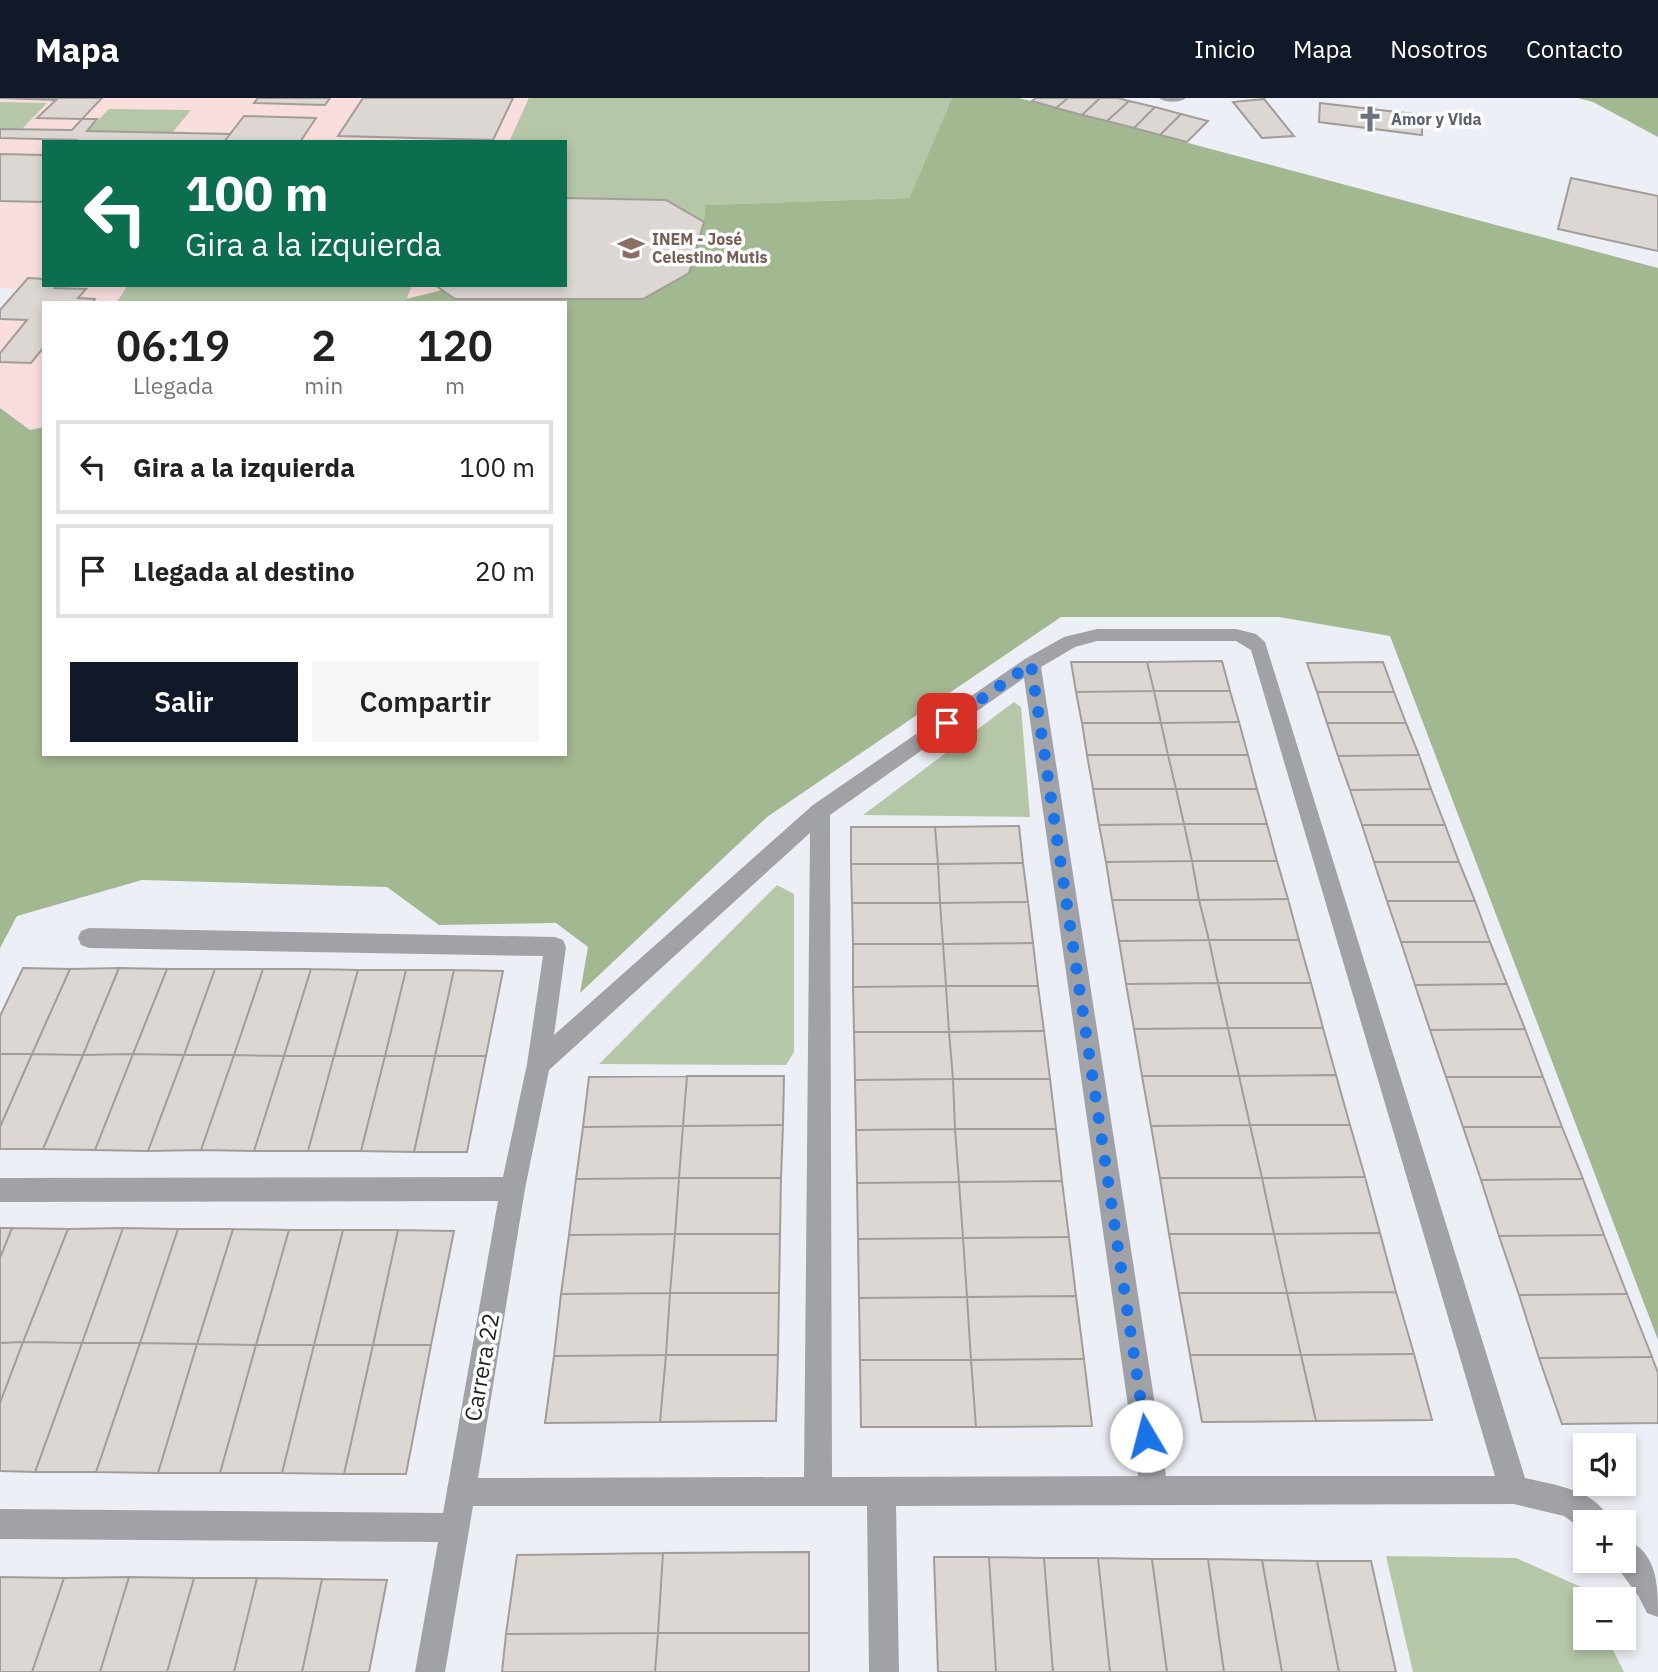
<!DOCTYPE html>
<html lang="es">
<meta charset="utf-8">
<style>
body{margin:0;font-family:"IBM Plex Sans",sans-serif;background:#f6f6f6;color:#222;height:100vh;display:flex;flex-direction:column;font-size:26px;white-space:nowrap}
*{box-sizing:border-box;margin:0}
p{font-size:23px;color:#767676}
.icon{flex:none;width:38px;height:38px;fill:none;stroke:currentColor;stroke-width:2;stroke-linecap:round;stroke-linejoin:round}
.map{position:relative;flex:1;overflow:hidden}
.panel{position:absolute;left:42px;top:203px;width:525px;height:455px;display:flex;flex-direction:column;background:#fff;border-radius:0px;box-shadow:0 4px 10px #0003}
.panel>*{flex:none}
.guide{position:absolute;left:42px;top:42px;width:525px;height:147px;border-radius:0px;box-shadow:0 4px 10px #0003;background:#0b6e4f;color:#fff;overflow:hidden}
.buttons{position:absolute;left:1573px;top:1335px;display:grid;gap:14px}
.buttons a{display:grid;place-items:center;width:63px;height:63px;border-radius:0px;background:#fff;box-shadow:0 4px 10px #0003;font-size:35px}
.pin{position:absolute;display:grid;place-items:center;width:60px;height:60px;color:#fff;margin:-30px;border-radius:14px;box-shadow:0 4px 10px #0006}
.me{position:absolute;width:77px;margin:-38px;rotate:352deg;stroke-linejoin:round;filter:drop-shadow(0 0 5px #0008)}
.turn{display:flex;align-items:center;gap:24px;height:147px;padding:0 28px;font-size:32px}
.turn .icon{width:91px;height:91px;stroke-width:2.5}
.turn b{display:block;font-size:49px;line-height:60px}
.eta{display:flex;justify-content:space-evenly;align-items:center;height:119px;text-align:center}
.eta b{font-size:42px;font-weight:600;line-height:49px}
.primary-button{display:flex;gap:14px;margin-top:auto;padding:14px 28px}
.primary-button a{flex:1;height:80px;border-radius:0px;background:#111827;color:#fff;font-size:28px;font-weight:600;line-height:80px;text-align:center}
.primary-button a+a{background:#f6f6f6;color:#222}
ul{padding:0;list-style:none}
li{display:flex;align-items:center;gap:21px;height:94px;margin:0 14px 10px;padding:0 14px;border:4px solid #e0e0e0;border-radius:0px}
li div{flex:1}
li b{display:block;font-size:26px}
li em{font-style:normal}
header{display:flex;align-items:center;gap:42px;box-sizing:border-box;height:98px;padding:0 35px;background:#111827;color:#fff}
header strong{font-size:33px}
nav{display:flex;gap:38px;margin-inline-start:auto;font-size:24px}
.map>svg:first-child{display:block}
.education{fill:#f9dedd;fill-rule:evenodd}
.green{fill:#b5c7a7}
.forest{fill:#a1b890}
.building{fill:#ddd7d3;stroke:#a39d99;stroke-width:2}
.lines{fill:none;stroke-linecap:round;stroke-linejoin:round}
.minor{fill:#a0a2a5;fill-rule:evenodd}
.route{stroke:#1a73e8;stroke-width:12;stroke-dasharray:0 21.6}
.labels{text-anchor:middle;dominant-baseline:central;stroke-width:7;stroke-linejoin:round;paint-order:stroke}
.far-worship-label{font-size:16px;font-weight:bold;fill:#5b616d;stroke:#fff;text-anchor:start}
.far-education-label{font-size:16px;font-weight:bold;fill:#785e54;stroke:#fff;text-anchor:start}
.near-street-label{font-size:23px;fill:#1f2022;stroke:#fff}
</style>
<header>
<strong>Mapa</strong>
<nav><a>Inicio</a><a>Mapa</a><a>Nosotros</a><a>Contacto</a></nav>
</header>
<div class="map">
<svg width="1658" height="1574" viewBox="0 0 1658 1574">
<rect width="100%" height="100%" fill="#edeff6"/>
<path class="education" d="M0 0H952L909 100 705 107 704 124 689 175 643 201H406L405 205H44V329L30 332 0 310V212L18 192 0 190ZM44 44H565V187H44Z"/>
<path class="green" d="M529 0H952L909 100 705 107 704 124 666 102 565 100V44H509Z
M0 4 47 5 22 31H0Z
M109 11 191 12 172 35 87 33Z
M128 187H412L405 205H116Z
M1014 604 1021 609 1030 719 863 717Z
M777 787 794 796V954L786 967 599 966Z
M1386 1458 1516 1460 1581 1489 1587 1501 1586 1540H1607L1624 1574H1413Z"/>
<path class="forest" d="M952 0H1019L1658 170V1242L1390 538 1279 519H1061L767 719 580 895 588 849 556 825 439 827 387 789 142 782 17 818 0 850V310L30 332 44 329V656H565V205H405L406 201 442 192 455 201H643L689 175 704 124 705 107 909 100Z
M1578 0H1658V39L1593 4Z"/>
<path class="building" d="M0 0H102L82 21 37 20 56 2Z
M258 0H330L325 7 254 5Z
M363 0H513L493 42 338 38Z
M1036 0H1068L1056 10 1032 3Z
M1068 0H1100L1082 17 1056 10Z
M1100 0H1118L1129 3 1107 23 1082 17Z
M1264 1 1294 38 1262 40 1233 4Z
M1129 3 1155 9 1134 30 1107 23Z
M1320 5 1422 17V37L1319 24Z
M1155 9 1181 16 1160 37 1134 30Z
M1181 16 1208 23 1187 44 1160 37Z
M244 18 316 20 300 44H224Z
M82 21H97L87 33 230 36 224 44H76L77 42 0 40V31L72 32Z
M0 56 44 57V104L0 103Z
M1571 80 1658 98V153L1558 131Z
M565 100 666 102 704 124 689 175 643 201H455L435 187H565Z
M28 180 44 181V187H57L55 190 86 191 78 200 95 201 92 205H44V249L31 265 0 264V255L27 222 0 221V212Z
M1222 563 1230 593H1154L1147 564Z
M1071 564H1147L1154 593 1076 594Z
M1383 564 1394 594H1317L1307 565Z
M1154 593H1230L1239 624 1161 625Z
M1154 593 1161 625H1082L1076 594Z
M1317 594H1394L1406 625H1327Z
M1239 624 1248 657H1168L1161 625Z
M1082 625H1161L1168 657H1087Z
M1327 625H1406L1419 657 1338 658Z
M1087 657H1168L1176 691H1093Z
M1168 657H1248L1257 691H1176Z
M1419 657 1431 691 1350 692 1338 658Z
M1093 691H1176L1184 726 1099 727Z
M1176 691H1257L1267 726H1184Z
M1431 691 1445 727H1362L1350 692Z
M1184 726 1192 763 1106 764 1099 727Z
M1184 726H1267L1277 763H1192Z
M1362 727H1445L1459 764H1374Z
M1019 728 1023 765 938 766 935 729Z
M851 729H935L938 766H851Z
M1192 763 1199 802H1112L1106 764Z
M1192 763H1277L1288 801 1199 802Z
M1374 764H1459L1475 803H1387Z
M1023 765 1028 804 940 805 938 766Z
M851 766H938L940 805H852Z
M1288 801 1299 842H1209L1199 802Z
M1112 802H1199L1209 842 1119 843Z
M1387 803H1475L1490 844H1401Z
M1028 804 1033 845 943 846 940 805Z
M852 805H940L943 846H853Z
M1209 842H1299L1311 885H1218Z
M1209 842 1218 885 1126 886 1119 843Z
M1401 844H1490L1507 886 1415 887Z
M1033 845 1038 888H946L943 846Z
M853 846H943L946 888 853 889Z
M23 870 70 871 32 956H0V918Z
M119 870 167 871 133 956 83 957Z
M119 870 83 957 32 956 70 871Z
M167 871H215L184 957 133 956Z
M215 871H263L234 957H184Z
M263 871H311L284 958 234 957Z
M311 871 358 872 334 958H284Z
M358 872H406L385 958H334Z
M406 872H454L435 958H385Z
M454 872 503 873 486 958H435Z
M1218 885 1228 930 1134 931 1126 886Z
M1218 885H1311L1323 930H1228Z
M1507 886 1525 931 1430 932 1415 887Z
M946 888H1038L1044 933 949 934Z
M946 888 949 934H854L853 889Z
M1228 930H1323L1336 977 1239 978Z
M1228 930 1239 978H1142L1134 931Z
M1525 931 1543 979H1446L1430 932Z
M1044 933 1050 981H953L949 934Z
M854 934H949L953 981 855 982Z
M0 956H32L0 1029Z
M32 956 83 957 43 1051H0V1029Z
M133 956 184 957 148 1053 95 1052Z
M133 956 95 1052 43 1051 83 957Z
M184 957H234L201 1052 148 1053Z
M234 957 284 958 254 1053 201 1052Z
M284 958H334L308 1053H254Z
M334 958H385L361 1053H308Z
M385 958H435L414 1054 361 1053Z
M435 958H486L467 1054H414Z
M1336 977 1350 1027H1250L1239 978Z
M687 978 683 1028 583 1029 589 979Z
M687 978H784L783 1027 683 1028Z
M1142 978H1239L1250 1027 1151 1028Z
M1446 979H1543L1562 1029H1463Z
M953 981 955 1031 856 1032 855 982Z
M953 981H1050L1056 1031H955Z
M783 1027 781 1080H679L683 1028Z
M1250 1027 1262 1080H1160L1151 1028Z
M1250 1027H1350L1365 1079 1262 1080Z
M683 1028 679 1080 576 1081 583 1029Z
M1463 1029H1562L1583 1081 1481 1082Z
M955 1031H1056L1062 1083 959 1084Z
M955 1031 959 1084 857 1085 856 1032Z
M1365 1079 1380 1135 1274 1136 1262 1080Z
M679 1080H781L780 1136H675Z
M679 1080 675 1136 569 1137 576 1081Z
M1160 1080H1262L1274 1136H1169Z
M1583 1081 1604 1137 1499 1138 1481 1082Z
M1062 1083 1069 1139 963 1140 959 1084Z
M959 1084 963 1140 858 1141 857 1085Z
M0 1130H12L0 1160Z
M12 1130 68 1131 23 1244 0 1245V1160Z
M123 1130 82 1245 23 1244 68 1131Z
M123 1130 178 1131 140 1245H82Z
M178 1131H233L197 1246 140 1245Z
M233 1131 289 1132 256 1247 197 1246Z
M289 1132H343L314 1247H256Z
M343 1132H398L373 1247H314Z
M398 1132 454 1133 431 1247H373Z
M1380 1135 1396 1194 1287 1195 1274 1136Z
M675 1136 670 1195 561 1196 569 1137Z
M675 1136H780L779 1195H670Z
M1169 1136H1274L1287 1195H1179Z
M1604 1137 1627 1196 1519 1197 1499 1138Z
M1069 1139 1076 1198 967 1199 963 1140Z
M963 1140 967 1199 859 1200 858 1141Z
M1396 1194 1414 1256 1301 1257 1287 1195Z
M670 1195 666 1257 554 1258 561 1196Z
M670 1195H779L778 1257H666Z
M1179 1195H1287L1301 1257H1190Z
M1627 1196 1652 1259 1539 1260 1519 1197Z
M1076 1198 1084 1261 971 1262 967 1199Z
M967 1199 971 1262H860L859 1200Z
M23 1244 82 1245 35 1374 0 1373V1305Z
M23 1244 0 1305V1245Z
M82 1245H140L96 1374H35Z
M140 1245 197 1246 158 1375 96 1374Z
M197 1246 256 1247 220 1375H158Z
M256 1247H314L282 1375H220Z
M314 1247H373L344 1376 282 1375Z
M373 1247H431L406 1376H344Z
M1414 1256 1432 1322 1316 1323 1301 1257Z
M666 1257H778L776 1323 660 1324Z
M666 1257 660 1324 545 1325 554 1258Z
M1190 1257H1301L1316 1323 1202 1324Z
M1652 1259 1658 1275V1325L1562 1326 1539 1260Z
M1084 1261 1092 1328 976 1329 971 1262Z
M860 1262H971L976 1329H861Z
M809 1454V1535H658L663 1455Z
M663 1455 658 1535 506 1536 517 1457Z
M934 1459H989L996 1574H938Z
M989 1459 1044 1460 1053 1574H996Z
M1044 1460H1098L1110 1574H1053Z
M1098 1460 1152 1461 1167 1574H1110Z
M1152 1461H1208L1224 1574H1167Z
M1208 1461 1262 1462 1282 1574H1224Z
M1262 1462 1317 1463 1339 1574H1282Z
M1317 1463H1371L1396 1574H1339Z
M0 1479 64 1480 32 1574H0Z
M129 1479 194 1480 167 1574H100Z
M129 1479 100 1574H32L64 1480Z
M194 1480H257L234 1574H167Z
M257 1480 322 1481 302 1574H234Z
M322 1481 387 1482 369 1574H302Z
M658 1535 655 1574H502L506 1536Z
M658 1535H809V1574H655Z"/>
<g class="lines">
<path class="minor" d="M1159 0H1186C1180 5 1165 5 1159 0Z
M1097 531H1236L1256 536 1265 544 1525 1380C1554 1387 1599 1392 1610 1424H1586V1434L1564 1418 1514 1406 896 1408 899 1574H869L867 1408H473L445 1574H415L438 1444 0 1441V1411L443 1415 498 1103 0 1104V1080L503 1079 527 966 543 858 89 850 81 847 78 840 81 833 89 830 555 839 563 842 566 849 554 937 813 707 1025 561 1064 539ZM1097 543H1236L1251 552 1495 1378H1166L1041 569 1075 549ZM1024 580 1138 1378 832 1379 830 717ZM810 735 804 1379 478 1380 525 1091 549 972Z
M1624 1440C1658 1455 1658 1486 1658 1519L1647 1515 1639 1499 1614 1465 1613 1463H1624Z"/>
</g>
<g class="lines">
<path class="route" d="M947 625 1031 566 1146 1338"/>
</g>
<defs>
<g id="church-bare" transform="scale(2.1)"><path d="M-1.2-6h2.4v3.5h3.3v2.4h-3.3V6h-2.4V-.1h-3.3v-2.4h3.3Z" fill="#6b7280" stroke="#fff" stroke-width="2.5" paint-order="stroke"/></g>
<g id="school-bare" transform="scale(2.1)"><path d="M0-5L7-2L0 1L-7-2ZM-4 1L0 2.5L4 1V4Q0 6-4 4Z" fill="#8d6e63" stroke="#fff" stroke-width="2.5" paint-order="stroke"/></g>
</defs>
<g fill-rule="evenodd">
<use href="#church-bare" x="1370" y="21"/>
<use href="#school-bare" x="631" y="150"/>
</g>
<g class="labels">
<g class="far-worship-label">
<text x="1391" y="21">Amor y Vida</text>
</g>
<g class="far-education-label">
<text x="652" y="141">INEM - José<tspan x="652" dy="18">Celestino Mutis</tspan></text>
</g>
<g class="near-street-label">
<text transform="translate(481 1269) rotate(-80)">Carrera 22</text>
</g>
</g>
</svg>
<div class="buttons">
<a><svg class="icon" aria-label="sound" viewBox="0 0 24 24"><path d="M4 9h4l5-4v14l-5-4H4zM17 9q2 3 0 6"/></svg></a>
<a>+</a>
<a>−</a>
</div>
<div class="pin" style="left:947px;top:625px;background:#d93025"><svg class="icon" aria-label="arrive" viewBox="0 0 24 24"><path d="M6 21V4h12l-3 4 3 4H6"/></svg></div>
<svg class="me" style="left:1146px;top:1338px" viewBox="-20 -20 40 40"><circle r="19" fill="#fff"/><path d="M0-13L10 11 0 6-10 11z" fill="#1a73e8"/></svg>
<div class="guide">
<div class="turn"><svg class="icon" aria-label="left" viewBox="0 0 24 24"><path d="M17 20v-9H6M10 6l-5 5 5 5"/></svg><div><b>100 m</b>Gira a la izquierda</div></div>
</div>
<section class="panel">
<div class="eta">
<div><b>06:19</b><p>Llegada</p></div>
<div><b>2</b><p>min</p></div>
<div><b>120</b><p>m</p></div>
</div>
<ul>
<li><svg class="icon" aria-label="left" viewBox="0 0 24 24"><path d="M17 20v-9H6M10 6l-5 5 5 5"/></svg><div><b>Gira a la izquierda</b></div><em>100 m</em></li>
<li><svg class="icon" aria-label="arrive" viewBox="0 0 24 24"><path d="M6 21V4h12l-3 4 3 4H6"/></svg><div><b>Llegada al destino</b></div><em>20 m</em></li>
</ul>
<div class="primary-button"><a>Salir</a><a>Compartir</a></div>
</section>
</div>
